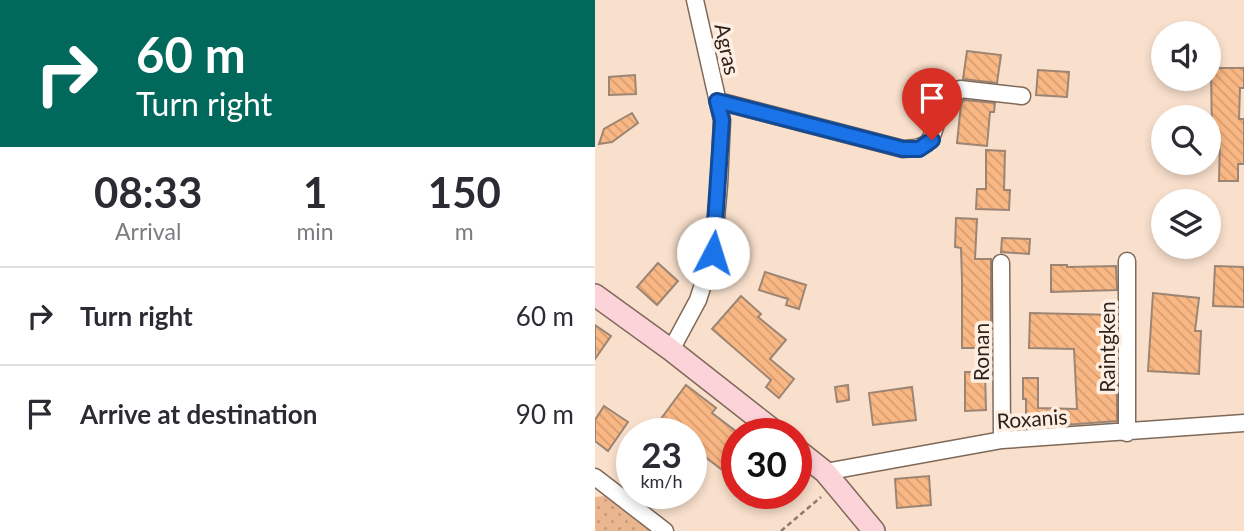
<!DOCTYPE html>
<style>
body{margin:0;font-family:Lato,sans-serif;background:#f2f2f3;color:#2b2b33;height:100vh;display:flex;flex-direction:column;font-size:26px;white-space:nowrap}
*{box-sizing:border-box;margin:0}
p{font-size:23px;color:#7c7c81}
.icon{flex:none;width:38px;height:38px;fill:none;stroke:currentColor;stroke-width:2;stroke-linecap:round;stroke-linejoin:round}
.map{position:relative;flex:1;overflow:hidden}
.sheet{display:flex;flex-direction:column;background:#fff;width:595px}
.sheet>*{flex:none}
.top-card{background:#00695c;color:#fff;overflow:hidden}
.tools{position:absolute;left:556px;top:21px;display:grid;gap:14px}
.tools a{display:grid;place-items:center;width:70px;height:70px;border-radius:50%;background:#fff;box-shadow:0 4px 10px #0003;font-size:35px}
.speed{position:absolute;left:21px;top:418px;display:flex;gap:14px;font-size:35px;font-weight:700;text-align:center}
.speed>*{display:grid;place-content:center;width:91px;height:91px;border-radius:50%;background:#fff;box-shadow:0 4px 10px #0003;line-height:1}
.speed small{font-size:18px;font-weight:400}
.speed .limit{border:10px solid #d22;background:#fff;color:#111}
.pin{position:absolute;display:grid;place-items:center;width:60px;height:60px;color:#fff;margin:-72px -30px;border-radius:50% 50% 50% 0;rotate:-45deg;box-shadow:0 0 7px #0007}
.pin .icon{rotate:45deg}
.me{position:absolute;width:77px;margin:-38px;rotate:5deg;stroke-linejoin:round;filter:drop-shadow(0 0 5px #0008)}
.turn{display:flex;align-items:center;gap:24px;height:147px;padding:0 21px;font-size:32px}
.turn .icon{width:91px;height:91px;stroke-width:2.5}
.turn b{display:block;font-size:49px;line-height:60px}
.eta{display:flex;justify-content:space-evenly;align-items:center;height:119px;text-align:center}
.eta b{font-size:42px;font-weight:700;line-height:49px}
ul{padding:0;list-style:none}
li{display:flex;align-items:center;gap:21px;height:98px;padding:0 21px;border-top:2px solid #e1e1e2}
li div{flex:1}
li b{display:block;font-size:26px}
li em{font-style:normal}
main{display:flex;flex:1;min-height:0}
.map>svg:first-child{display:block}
.grass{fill:url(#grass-dots)}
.building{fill:url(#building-back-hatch);stroke:#9d8574;stroke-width:2}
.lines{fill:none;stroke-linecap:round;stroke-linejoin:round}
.street-casing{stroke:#7f6958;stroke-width:19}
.secondary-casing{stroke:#7f6958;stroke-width:24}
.path{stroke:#8b7a6d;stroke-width:2.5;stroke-dasharray:5 3.5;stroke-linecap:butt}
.street{stroke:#fff;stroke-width:16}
.secondary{stroke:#fbd3d9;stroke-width:21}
.route-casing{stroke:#114b97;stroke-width:18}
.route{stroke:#1a73e8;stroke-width:12}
.labels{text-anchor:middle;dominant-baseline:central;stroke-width:7;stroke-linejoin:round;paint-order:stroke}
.street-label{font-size:21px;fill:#2d231c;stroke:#ffefe3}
</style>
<main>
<section class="sheet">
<div class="top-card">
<div class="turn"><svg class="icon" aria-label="right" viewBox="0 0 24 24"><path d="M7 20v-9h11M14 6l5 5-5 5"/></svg><div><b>60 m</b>Turn right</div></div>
</div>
<div class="eta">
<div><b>08:33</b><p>Arrival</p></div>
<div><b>1</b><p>min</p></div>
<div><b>150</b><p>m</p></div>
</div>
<ul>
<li><svg class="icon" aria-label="right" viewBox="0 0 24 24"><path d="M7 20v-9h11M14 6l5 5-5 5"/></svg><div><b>Turn right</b></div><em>60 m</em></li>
<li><svg class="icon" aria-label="arrive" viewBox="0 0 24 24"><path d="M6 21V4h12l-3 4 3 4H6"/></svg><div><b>Arrive at destination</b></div><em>90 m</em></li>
</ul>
</section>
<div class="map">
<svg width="649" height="531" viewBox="0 0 649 531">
<defs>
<pattern id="grass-dots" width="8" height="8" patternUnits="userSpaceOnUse" patternTransform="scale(1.75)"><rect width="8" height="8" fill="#e9b690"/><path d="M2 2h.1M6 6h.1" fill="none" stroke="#c89c7c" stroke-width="1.8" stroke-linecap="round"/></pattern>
<pattern id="building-back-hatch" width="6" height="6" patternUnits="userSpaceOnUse" patternTransform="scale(1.75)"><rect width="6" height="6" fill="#f9b784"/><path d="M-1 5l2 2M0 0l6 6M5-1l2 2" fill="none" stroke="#d69d71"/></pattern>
</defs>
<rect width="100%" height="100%" fill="#f9e0cc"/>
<path class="grass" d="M11 496 18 500 58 531H0V497Z"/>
<path class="building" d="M372 51 406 55 402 83 368 79Z
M616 68H649V88H645L644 119H649V164H643V181H624L625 139H617Z
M443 70 474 72 472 97 441 95Z
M40 75 41 94 14 95V77Z
M369 100 400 103 399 112H395L392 146 362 143 366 104Z
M37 113 43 123 17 142 4 144 9 129Z
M391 150 410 151 409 190H415L414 210 381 209 382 189H391Z
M361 218 382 219 380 259H396V348H367V280L366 248 360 247Z
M407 238 435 239 434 254 406 252Z
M63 263 83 281 62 305 42 287Z
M456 265H472V267L521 266 522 290 456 292Z
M620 266 649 267V307L618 306Z
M170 272 211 285 204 309 191 305 193 299 164 290Z
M558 293 604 298 600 331H606L604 374 553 371Z
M146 296 166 314 163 317 191 340 175 359 199 379 184 398 171 387 176 380 117 329Z
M435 313 522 315V421L431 428V399H428V378H443V408L482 409 479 349 434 348Z
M0 325 16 336 0 359Z
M370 372H390L391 410 370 411Z
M91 385 121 408 117 413 142 432V449L126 469 96 446V434H83L65 420Z
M253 385 254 400 242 402 240 387Z
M317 387 321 420 278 425 274 393Z
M9 406 33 422 13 451 0 441V420Z
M334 476 336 505 302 508 300 479Z"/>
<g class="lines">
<g class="street-casing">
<path id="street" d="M123 101 308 149C344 148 333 135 347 111 351 103 359 96 365 89L427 96
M406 263 407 440
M76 350 103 300 118 253 124 185 127 120 100 0
M532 433V261
M230 472 407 440 649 423
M0 477 70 531"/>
</g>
<g class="secondary-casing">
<path id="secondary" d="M0 295 76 350 183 434
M201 449 230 472 279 531"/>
</g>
<path class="path" d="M186 531 226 497"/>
<use href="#street" class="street"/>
<use href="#secondary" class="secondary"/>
</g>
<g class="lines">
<g class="route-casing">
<path id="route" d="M118 253 127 120 122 101 308 149H324L337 140"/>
</g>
<use href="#route" class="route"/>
</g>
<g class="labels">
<g class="street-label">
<text transform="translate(133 49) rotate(78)">Agras</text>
<text transform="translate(511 347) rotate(-90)">Raintgken</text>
<text transform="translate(385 352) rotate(-90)">Ronan</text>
<text transform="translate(437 418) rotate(-4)">Roxanis</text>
</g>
</g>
</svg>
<div class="tools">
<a><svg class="icon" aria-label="sound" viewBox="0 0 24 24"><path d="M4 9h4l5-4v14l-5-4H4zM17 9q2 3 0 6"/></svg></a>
<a><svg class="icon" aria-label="search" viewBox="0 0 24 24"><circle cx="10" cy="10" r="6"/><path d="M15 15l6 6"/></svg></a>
<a><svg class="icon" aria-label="layers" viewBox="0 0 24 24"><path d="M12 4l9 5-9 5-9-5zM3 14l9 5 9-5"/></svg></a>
</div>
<div class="speed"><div>23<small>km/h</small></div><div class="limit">30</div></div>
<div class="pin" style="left:337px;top:140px;background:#d93025"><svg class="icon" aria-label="arrive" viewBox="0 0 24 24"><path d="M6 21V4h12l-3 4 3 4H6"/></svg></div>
<svg class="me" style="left:118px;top:253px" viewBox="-20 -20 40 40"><circle r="19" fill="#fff"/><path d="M0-13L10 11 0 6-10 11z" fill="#1a73e8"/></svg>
</div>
</main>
